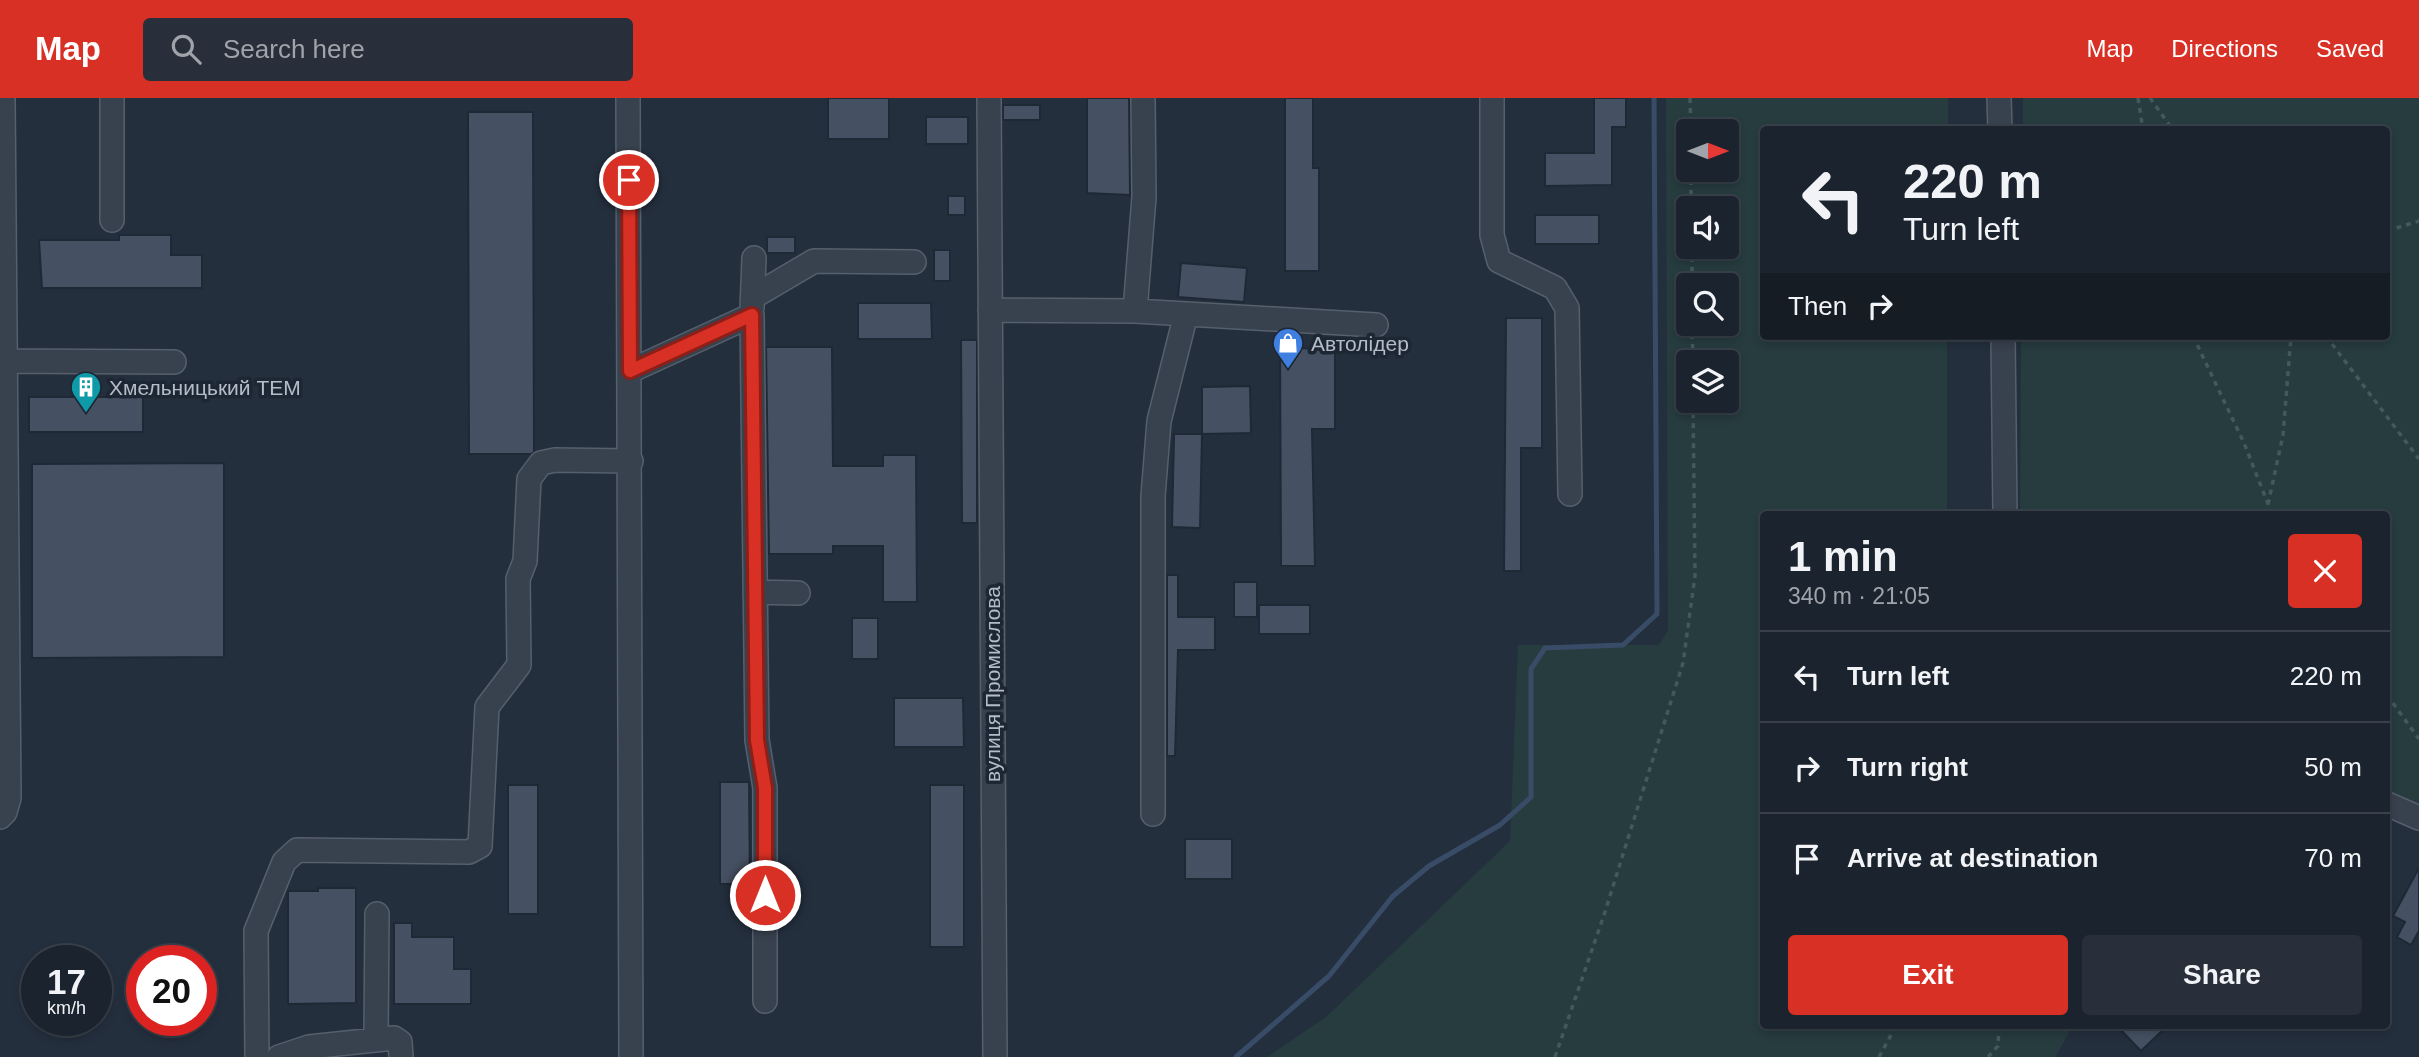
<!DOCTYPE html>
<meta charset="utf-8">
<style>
body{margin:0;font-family:Helvetica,sans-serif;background:#282f3a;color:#f1f3f6;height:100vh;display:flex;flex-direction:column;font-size:26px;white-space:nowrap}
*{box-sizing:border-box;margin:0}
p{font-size:23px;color:#a0a4aa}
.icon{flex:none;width:38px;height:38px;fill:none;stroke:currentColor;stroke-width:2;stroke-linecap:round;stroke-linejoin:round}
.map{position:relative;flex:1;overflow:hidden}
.sheet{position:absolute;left:1760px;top:413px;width:630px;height:518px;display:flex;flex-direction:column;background:#1b232e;border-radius:7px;box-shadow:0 4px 10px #0003,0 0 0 2px #39404a}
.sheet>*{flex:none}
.guide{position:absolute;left:1760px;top:28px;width:630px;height:214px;border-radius:7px;box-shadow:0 4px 10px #0003,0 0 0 2px #39404a;background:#1b232e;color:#f1f3f6;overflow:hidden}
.needle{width:46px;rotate:90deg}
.fabs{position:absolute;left:1676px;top:21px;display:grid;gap:14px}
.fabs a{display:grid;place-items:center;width:63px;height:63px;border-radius:7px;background:#1b232e;box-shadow:0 4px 10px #0003,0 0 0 2px #39404a;font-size:35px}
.speed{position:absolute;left:21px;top:847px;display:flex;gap:14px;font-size:35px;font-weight:700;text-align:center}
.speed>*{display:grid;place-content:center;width:91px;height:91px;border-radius:50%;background:#1b232e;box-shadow:0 4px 10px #0003,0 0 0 2px #39404a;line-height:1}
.speed small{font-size:18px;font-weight:400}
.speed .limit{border:10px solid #d22;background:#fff;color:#111}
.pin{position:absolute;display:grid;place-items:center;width:60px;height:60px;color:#fff;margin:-30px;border:4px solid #fff;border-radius:50%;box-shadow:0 2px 7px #0007}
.me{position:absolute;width:77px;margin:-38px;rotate:0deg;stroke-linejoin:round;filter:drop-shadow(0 0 5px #0008)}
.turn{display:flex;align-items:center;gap:24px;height:147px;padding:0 28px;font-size:32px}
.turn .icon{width:91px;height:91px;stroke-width:2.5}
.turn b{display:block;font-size:49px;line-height:60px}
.then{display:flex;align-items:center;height:66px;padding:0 28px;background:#0003;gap:14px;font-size:26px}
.round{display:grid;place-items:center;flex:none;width:74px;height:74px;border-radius:7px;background:#282f3a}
.headline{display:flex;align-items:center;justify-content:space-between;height:119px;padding:0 28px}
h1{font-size:42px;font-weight:700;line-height:52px}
.action{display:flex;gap:14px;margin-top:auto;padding:14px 28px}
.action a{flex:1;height:80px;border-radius:7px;background:#d93025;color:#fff;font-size:28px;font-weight:700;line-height:80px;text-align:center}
.action a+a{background:#282f3a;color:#f1f3f6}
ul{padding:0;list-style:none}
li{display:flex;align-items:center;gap:21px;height:91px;padding:0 28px;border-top:2px solid #39404a}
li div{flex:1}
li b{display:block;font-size:26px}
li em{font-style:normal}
header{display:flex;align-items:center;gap:42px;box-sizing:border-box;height:98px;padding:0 35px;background:#d93025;color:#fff}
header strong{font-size:33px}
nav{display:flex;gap:38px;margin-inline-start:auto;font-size:24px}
.search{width:490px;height:63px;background:#282f3a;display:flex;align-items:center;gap:18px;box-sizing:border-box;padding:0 24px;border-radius:7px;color:#a0a4aa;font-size:26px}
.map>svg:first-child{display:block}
.green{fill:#263c3f;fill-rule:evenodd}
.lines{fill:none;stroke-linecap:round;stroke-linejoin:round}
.stream{stroke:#394c67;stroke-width:5}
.building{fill:#455162;stroke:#1f2835;stroke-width:2}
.minor-casing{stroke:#565f6c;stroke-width:26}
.path{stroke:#44595c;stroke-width:3.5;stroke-dasharray:5 5;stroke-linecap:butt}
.minor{stroke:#38414e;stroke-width:23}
.route-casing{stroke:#8d1f18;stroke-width:18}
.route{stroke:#d93025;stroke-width:12}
.labels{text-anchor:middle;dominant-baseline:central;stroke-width:7;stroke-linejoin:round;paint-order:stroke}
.poi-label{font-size:21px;fill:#b4bcc9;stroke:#1d2633;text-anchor:start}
.street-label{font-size:21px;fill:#b4bcc9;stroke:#1d2633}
</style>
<header>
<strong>Map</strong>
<div class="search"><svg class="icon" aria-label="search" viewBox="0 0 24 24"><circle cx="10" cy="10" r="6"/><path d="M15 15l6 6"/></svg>Search here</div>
<nav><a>Map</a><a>Directions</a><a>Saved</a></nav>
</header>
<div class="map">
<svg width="2419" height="959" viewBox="0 0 2419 959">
<rect width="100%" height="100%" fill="#242f3e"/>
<path class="green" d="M1666 0H1948V31L1764 32V238H1947V416H1764V928H2073L2055 959H1267L1326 919 1510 743 1518 547H1659L1668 532ZM1689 33H1727V72H1689ZM1689 110H1727V149H1689ZM1689 187H1727V226H1689ZM1689 264H1727V303H1689Z
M2023 0H2419V712L2387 697V416H2020L2021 238H2387V32L2023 31Z"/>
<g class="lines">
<path class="stream" d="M1236 959 1329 878 1393 798 1429 768 1500 727 1531 699V571L1545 550 1623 547 1657 516 1654 0"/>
</g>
<path class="building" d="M828 0H889V41H828Z
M1087 0H1129L1130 97 1087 95Z
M1285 0H1313V70H1319V173H1285Z
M1594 0H1626V29H1612V87L1545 88V55H1594Z
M1003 7H1040V22H1003Z
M468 14H533L534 354 531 356H469Z
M926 19H968V46H926Z
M948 98H965V117H948Z
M1535 117H1599V146H1535Z
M119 137H171V157H202V190H42L39 142H119Z
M767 139H795V155H767Z
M934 152H950V183H934Z
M1181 165 1247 170 1244 204 1178 199Z
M858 205H931L932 241H858Z
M1506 220H1542V350H1521V473H1504Z
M961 242H977V425H962Z
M766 249H832L833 368H883V357H916L917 504H883V448H833V456H769Z
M1280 249 1335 252V331H1312L1315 468H1281Z
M1250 288 1251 335 1202 336V289Z
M29 299H143V334H29Z
M1174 336H1202L1200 430 1172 429Z
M224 365V559L32 560V366Z
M1167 477H1178V519H1215V552H1178L1175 658H1167Z
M1234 484H1257V519H1234Z
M1259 507H1310V536H1259Z
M852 520H878V561H852Z
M894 600H963L964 649H894Z
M720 684H749L750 786H720Z
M508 687H538V816H508Z
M930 687H964V849H930Z
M1185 741H1232V781H1185Z
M2419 770V833L2411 847 2397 839 2405 824 2393 818Z
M318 790H356V905L288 906V793H318Z
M394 825H412V839H454V871H471V906H394Z
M2117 928H2167L2141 953Z"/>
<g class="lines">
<g class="minor-casing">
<path id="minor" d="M112 0V122
M628 0 631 959
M989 0 995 959
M1492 0V137L1499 163 1555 190 1567 210 1570 396
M1999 0 2000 32
M753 199 814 163 914 164
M752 210 754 160
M990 212 1135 213 1376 227
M1135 213 1144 99 1143 0
M2003 238 2005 416
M0 263 174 264
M630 273 752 217 757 642 765 690V903
M755 494 798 495
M2387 706 2419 720
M1153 716V398L1159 323 1186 216
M0 719 5 714 9 700 3 0
M376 941 377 816
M257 959 256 833 284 764 297 752 469 754 480 748 487 609 519 567 518 481 525 463 529 381 541 365 555 362 631 363
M279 959 309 949 394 940 400 944 401 959"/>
</g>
<path class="path" d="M1690 0 1691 33
M2138 0 2143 32
M2150 0 2173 32
M1691 72V110
M2387 133 2419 123
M1692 149V187
M1692 226 1693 264
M2193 238 2244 345 2272 416
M2326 238 2419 361
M2266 416 2283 337 2291 238
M2387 597 2419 641
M1555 959 1604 817 1683 565 1695 478 1693 303
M1879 959 1896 928
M1988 959 1998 948 1999 928"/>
<use href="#minor" class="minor"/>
</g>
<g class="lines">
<g class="route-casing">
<path id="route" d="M629 82 630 273 752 217 757 642 765 690V797"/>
</g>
<use href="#route" class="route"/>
</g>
<defs>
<g id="shop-pin" transform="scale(1.575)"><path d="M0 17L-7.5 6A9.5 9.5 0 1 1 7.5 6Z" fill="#3f7fe0" stroke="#1d2633"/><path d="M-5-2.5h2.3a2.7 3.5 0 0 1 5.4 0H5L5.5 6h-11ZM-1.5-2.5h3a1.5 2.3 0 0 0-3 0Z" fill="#fff"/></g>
<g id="building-pin" transform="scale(1.575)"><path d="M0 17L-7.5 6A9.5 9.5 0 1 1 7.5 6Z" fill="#0f9aa8" stroke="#1d2633"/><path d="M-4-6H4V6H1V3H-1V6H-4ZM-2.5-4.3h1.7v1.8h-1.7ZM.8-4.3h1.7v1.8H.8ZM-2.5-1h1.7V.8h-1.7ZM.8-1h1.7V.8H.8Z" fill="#fff"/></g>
</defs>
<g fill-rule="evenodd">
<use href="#shop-pin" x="1288" y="245"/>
<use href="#building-pin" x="86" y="289"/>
</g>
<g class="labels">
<g class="poi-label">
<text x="1311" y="245">Автолідер</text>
<text x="109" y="289">Хмельницький ТЕМ</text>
</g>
<g class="street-label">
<text transform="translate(992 586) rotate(-90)">вулиця Промислова</text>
</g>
</g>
</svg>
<div class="fabs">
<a><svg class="needle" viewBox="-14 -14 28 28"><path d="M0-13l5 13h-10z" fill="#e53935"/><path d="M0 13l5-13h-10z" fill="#a0a4aa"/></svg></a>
<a><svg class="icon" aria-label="sound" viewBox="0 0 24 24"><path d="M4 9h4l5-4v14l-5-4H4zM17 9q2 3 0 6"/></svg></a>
<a><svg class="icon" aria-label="search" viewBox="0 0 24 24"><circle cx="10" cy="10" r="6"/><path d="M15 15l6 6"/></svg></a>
<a><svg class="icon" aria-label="layers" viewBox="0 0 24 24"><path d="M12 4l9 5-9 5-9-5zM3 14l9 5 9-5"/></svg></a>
</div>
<div class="speed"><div>17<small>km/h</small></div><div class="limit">20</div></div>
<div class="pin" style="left:629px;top:82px;background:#d93025"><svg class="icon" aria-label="arrive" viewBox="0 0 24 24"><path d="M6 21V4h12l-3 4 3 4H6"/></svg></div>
<svg class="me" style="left:765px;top:797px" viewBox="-20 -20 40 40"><circle r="17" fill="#d93025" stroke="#fff" stroke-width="3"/><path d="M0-11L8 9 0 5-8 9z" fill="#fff"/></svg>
<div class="guide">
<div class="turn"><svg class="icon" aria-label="left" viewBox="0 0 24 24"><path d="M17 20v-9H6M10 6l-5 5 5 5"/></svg><div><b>220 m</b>Turn left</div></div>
<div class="then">Then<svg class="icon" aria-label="right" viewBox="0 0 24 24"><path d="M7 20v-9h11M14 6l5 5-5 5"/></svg></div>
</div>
<section class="sheet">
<div class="headline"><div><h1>1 min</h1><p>340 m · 21:05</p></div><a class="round" style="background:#d93025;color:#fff"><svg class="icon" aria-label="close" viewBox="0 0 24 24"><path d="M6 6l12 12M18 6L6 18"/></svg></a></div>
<ul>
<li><svg class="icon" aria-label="left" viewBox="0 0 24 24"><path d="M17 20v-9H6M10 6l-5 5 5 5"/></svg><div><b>Turn left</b></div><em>220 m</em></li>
<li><svg class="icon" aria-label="right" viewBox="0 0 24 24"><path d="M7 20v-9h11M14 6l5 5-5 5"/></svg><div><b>Turn right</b></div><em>50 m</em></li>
<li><svg class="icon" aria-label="arrive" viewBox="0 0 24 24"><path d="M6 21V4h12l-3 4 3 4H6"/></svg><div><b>Arrive at destination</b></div><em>70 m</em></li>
</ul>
<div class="action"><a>Exit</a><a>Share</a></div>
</section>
</div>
